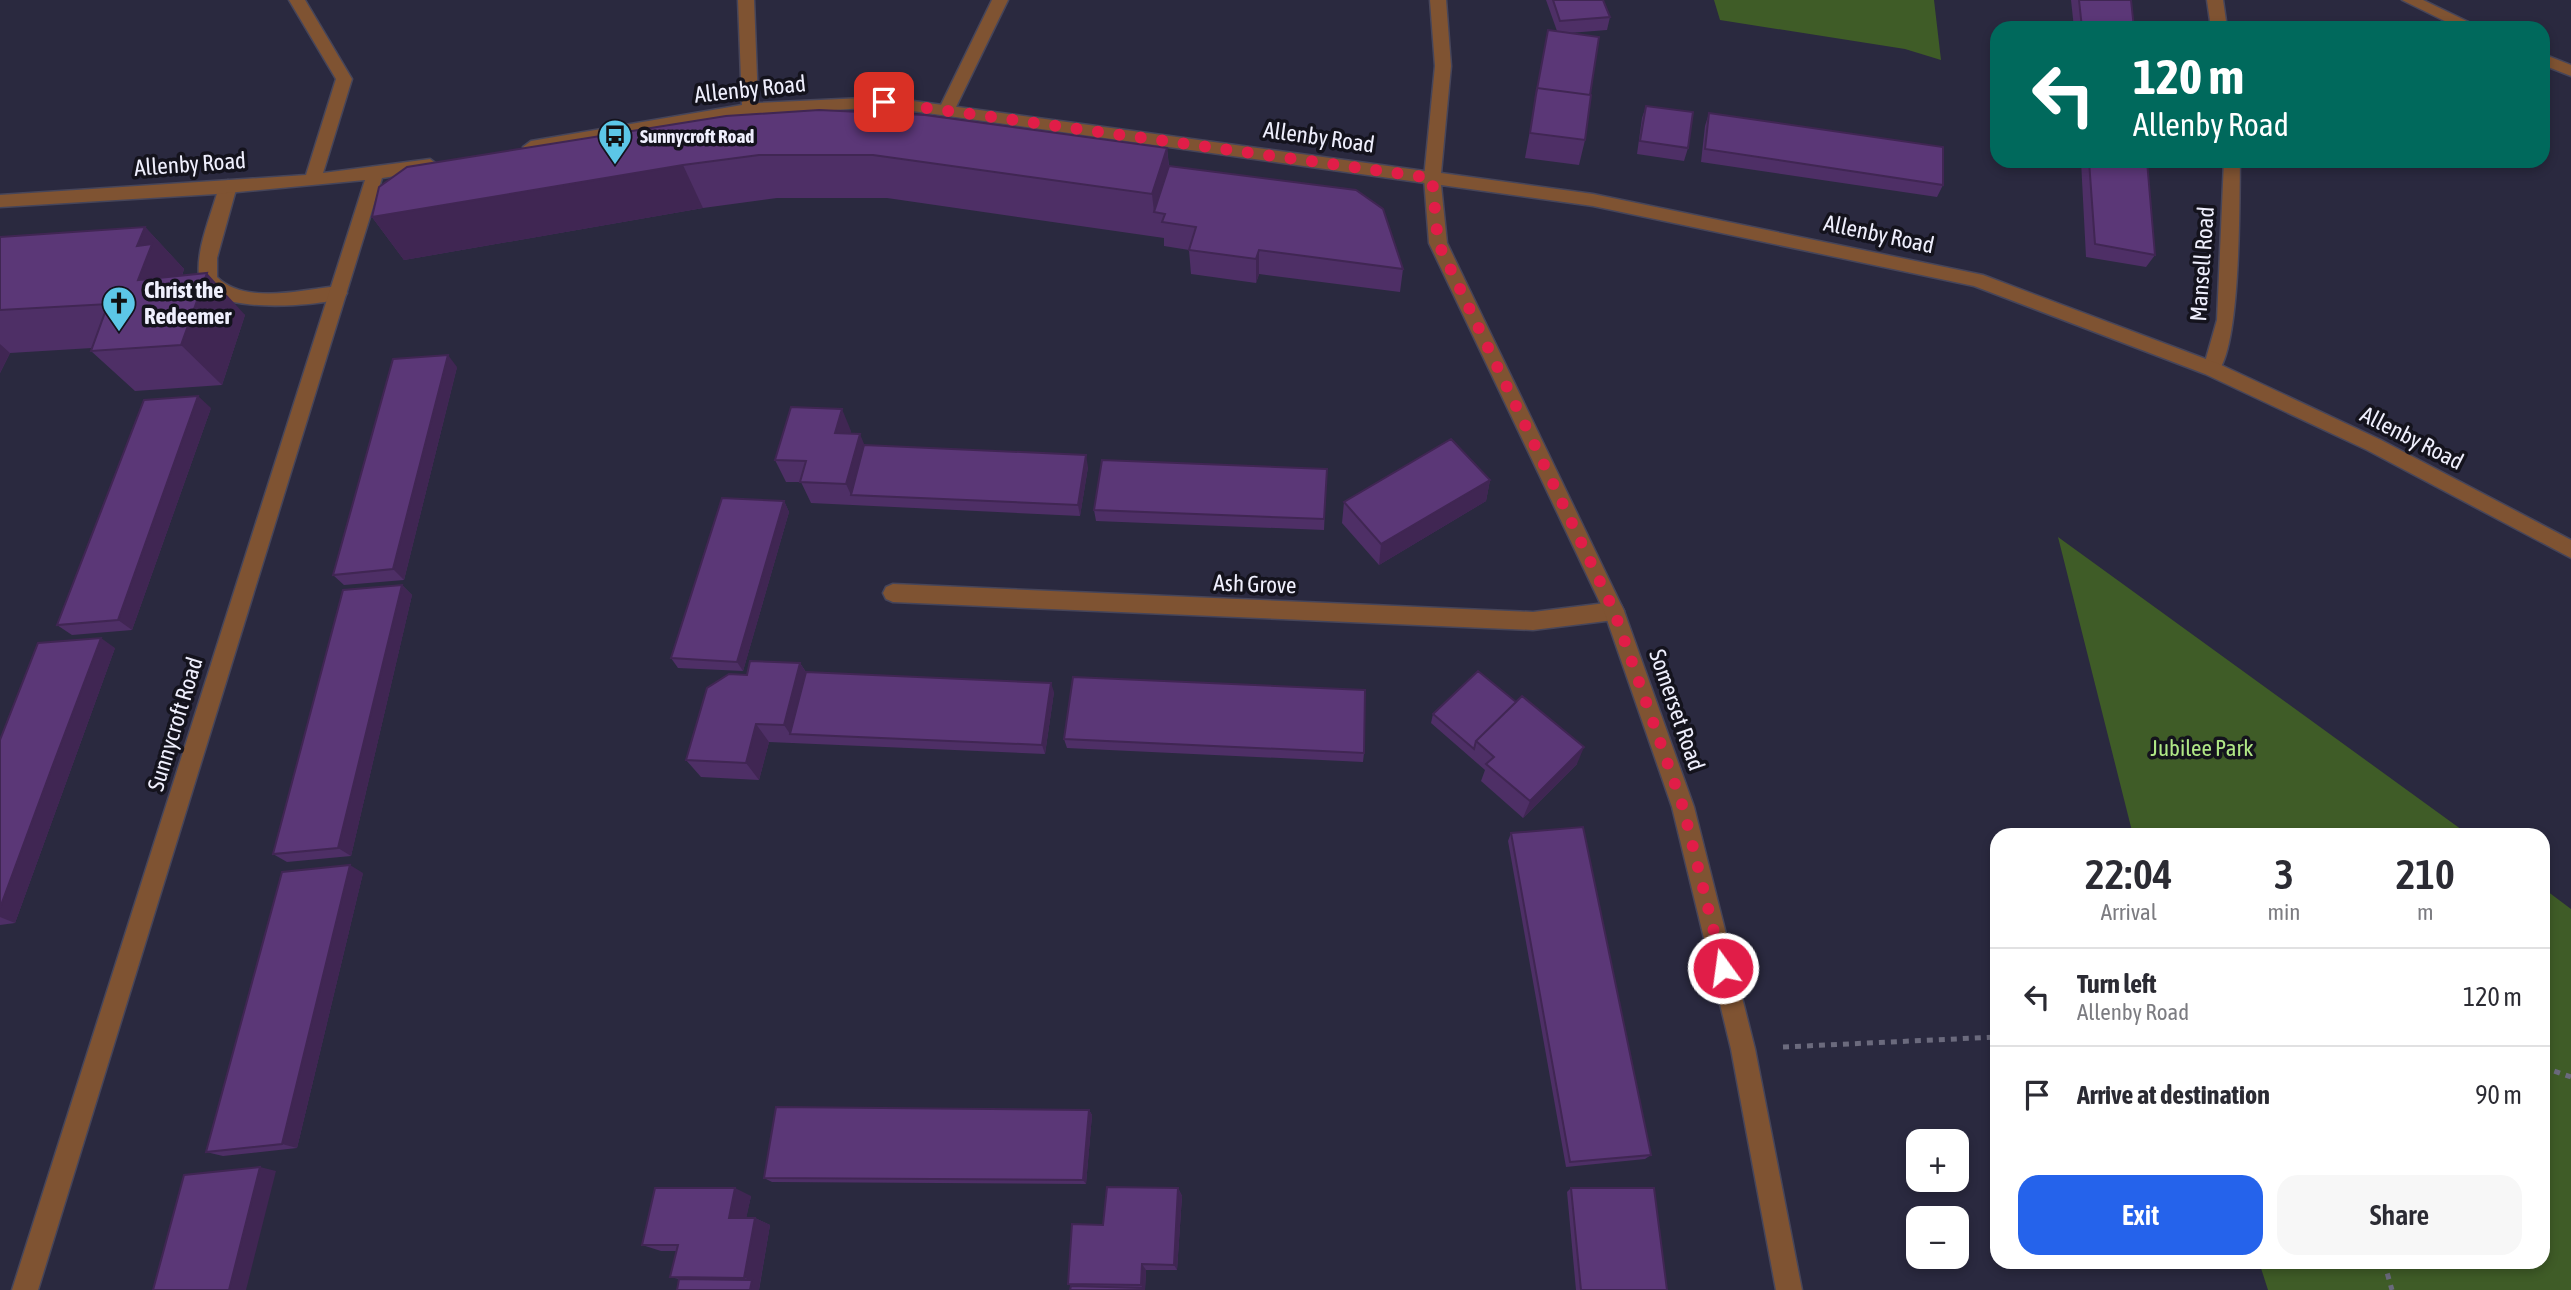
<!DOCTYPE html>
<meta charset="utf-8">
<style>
body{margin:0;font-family:"Asap Condensed",sans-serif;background:#f7f7f7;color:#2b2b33;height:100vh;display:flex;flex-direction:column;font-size:26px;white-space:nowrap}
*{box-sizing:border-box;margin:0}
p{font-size:23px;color:#7c7c81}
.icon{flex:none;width:38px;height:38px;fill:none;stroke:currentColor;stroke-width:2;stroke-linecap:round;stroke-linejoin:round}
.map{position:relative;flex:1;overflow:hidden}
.drawer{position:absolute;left:1990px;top:828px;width:560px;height:441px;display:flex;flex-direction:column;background:#fff;border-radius:21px;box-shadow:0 4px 10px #0003}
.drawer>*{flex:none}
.hud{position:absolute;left:1990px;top:21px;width:560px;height:147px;border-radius:21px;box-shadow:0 4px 10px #0003;background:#00695c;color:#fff;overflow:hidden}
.tools{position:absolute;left:1906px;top:1129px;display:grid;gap:14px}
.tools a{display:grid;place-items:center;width:63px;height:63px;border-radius:14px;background:#fff;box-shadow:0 4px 10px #0003;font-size:35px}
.pin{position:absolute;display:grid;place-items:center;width:60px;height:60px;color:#fff;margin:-30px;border-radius:14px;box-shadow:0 4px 10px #0006}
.me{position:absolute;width:77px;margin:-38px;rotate:346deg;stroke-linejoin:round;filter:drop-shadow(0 0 5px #0008)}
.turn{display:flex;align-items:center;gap:24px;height:147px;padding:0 28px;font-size:32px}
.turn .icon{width:91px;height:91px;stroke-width:2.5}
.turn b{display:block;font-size:49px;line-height:60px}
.eta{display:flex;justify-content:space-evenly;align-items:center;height:119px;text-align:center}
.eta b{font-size:42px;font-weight:600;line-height:49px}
.action{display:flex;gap:14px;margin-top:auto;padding:14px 28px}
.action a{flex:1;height:80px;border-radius:21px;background:#2563eb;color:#fff;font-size:28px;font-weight:600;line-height:80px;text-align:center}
.action a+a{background:#f7f7f7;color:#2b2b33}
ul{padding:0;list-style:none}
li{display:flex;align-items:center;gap:21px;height:98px;padding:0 28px;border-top:2px solid #e1e1e2}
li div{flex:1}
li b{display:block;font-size:26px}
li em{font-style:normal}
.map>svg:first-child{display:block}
.green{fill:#3f5c27}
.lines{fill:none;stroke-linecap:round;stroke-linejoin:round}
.service-casing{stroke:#46455a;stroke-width:3}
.minor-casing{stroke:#46455a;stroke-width:3}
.tertiary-casing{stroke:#46455a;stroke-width:3}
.path{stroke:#6b6a7d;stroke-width:5;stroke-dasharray:6 6;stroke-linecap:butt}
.service{fill:#7f5332;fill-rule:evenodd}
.minor{fill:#7f5332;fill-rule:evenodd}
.tertiary{fill:#7f5332;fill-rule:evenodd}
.wall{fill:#4e2f66}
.shaded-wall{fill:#402653}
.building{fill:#5b3777;stroke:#402653;stroke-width:2}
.route{stroke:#e11d48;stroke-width:12;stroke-dasharray:0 21.6}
.labels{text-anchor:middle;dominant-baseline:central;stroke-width:7;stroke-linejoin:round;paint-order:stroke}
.far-poi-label{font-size:19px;font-weight:bold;fill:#efeffd;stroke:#14131d;text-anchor:start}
.street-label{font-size:23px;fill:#efeffd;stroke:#14131d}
.poi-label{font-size:23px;font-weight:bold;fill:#efeffd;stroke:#14131d;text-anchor:start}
.park-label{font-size:23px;fill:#b0e786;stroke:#14131d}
</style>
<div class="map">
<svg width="2571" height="1290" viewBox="0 0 2571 1290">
<rect width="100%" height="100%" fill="#2a293f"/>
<path class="green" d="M1714 0H1934L1941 60 1905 49 1720 20Z
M2058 537 2469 835H2133Z
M2543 888 2571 909V1290H2268L2259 1262H2543Z"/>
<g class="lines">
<g class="service-casing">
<path id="service" d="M992 0H1008L955 109 947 115 941 113 939 109Z
M228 180 237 186 217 258V277C245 305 301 290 338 286L344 288 347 293 344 298C317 306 204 317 199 276 196 247 212 214 219 186Z"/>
</g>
<g class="minor-casing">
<path id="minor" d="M289 0H305L352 79 323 173 430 159 438 165 430 171 382 178 38 1290H12L365 180 216 194 0 207V195L306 175 336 79Z
M738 0H754L758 103 884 97 1432 172 1440 178 1432 184 884 107 750 115 531 153 525 151 523 147 531 141 742 105Z
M2207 0H2223L2227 28H2211Z
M2402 0H2423L2481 28H2459Z
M2543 54 2571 65V76L2543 65Z
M2224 161H2240C2239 194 2242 367 2212 376L2203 369 2217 320Z
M893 584 1533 612 1614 602 1621 605 1624 611 1621 617 1614 620 1533 630 893 602 886 599 883 593 886 587Z"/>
</g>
<g class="tertiary-casing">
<path id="tertiary" d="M1430 0H1446L1451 66 1441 173 1593 194 1983 275 2219 364 2381 440 2571 540V558L2367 450 2205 374 1974 286 1593 206 1441 185 1447 243 1624 611 1694 807 1755 1049 1802 1290H1776L1731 1049 1672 807 1604 611 1429 243 1424 178 1435 66Z"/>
</g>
<path class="path" d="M1783 1047 1997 1037
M2543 1067 2571 1077
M2384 1262 2392 1290"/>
<use href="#service" class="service"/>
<use href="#minor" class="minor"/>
<use href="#tertiary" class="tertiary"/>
</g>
<path class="wall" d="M1546 0H1603L1610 17 1607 30 1569 33 1590 95 1585 140 1579 165 1525 158 1548 30 1557 31Z
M2071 0H2131L2134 28H2074Z
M1646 106 1688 148 1684 161 1637 154 1642 118Z
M1709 113 1943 185 1937 197 1701 162 1705 126Z
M726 116 1167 148 1169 166 1403 269 1400 292 1259 274 1256 283 1191 274 1189 250 1164 246V238L887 198H777L703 208 404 260 372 217Z
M2081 161H2147L2155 255 2146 267 2086 257Z
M145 227 184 269 182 276 245 315 222 385 135 391 91 351 92 348 10 353 0 373V237Z
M457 367 404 580 344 585 333 575Z
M211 408 132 630 72 635 57 625Z
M851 431 850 434 864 445 1088 467 1080 516 811 503 801 482H786L775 460Z
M1327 469 1324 530 1096 521 1094 510Z
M1490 480 1486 501 1379 565 1342 523 1344 502Z
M784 501 789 512 743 671 678 668 671 658Z
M402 585 412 595 351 856 287 862 273 854Z
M115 648 15 923 0 925V740Z
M800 663 806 672 1054 692 1045 754 769 742 759 780 701 777 686 760 747 675Z
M1433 714 1577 764 1523 818 1481 781 1485 770 1431 723Z
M1064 739 1364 753 1363 762 1067 748Z
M1511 833 1651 1155 1645 1159 1566 1167 1508 841Z
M363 873 297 1148 223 1156 206 1152Z
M1089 1110 1092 1115 1086 1184 772 1182 764 1178Z
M1178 1188 1182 1196 1177 1270H1146L1145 1290 1071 1286 1068 1284 1103 1225Z
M1571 1188 1667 1290H1576L1567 1192Z
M751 1196 746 1218H755L770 1225 759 1290H677L679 1279 670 1277 676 1251H661L642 1245Z"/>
<path class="shaded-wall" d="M1167 148 1171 191 1154 212 1152 194Z
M683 165 703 208 404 260 372 217Z
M145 227 184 269 182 275 192 286 138 280 137 246Z
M1259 250V274L1256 283V259Z
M207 273 245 315 222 385 181 345Z
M0 344 10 353 0 373Z
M448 355 457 367 404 580 393 569Z
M198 396 211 408 132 630 118 620Z
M842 409 851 431 845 456 835 433Z
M860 434 869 456 851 495 846 484Z
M1086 455 1088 467 1080 516 1078 505Z
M1490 480 1486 501 1379 565 1381 544Z
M784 501 789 512 743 671 737 662Z
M402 585 412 595 351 856 338 848Z
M101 638 115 648 15 923 0 917V908Z
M800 663 812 682 790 734 796 743 784 725Z
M1051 683 1054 692 1045 754 1042 745Z
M756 724 769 742 759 780 746 763Z
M1584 747 1577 764 1523 818 1530 801Z
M350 865 363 873 297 1148 282 1144Z
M1089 1110 1092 1115 1086 1184 1083 1180Z
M260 1167 276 1171 246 1290H229Z
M735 1188 751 1196 745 1224 729 1218Z
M1178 1188 1182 1196 1177 1270 1174 1265Z
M755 1218 770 1225 760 1283 744 1278Z
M1142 1264 1146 1270 1145 1290H1143V1288L1141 1285Z
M752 1280 760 1283 759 1290H750Z"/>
<path class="building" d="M1553 0H1603L1610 17 1560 21Z
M2079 0H2131L2134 28H2082Z
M1548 30 1599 37 1590 95 1537 88 1535 100Z
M1537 88 1591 95 1585 140 1530 133Z
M1646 106 1693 112 1688 148 1640 141Z
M819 110 925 115 1167 148 1152 194 873 155H759L683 165 372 217 379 187 407 167 726 116Z
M1709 113 1943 147V185L1705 149Z
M2089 161H2147L2155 255 2095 244Z
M1169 166 1356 190 1383 209 1403 269 1259 250 1256 259 1189 250 1196 227 1162 222 1165 214 1154 212Z
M145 227 137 246 152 244 138 280 207 273 181 345 91 351 108 304 0 310V237Z
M448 355 393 569 333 575 393 359Z
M198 396 118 620 57 625 144 400Z
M791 407 842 409 835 433 860 434 846 484 800 482 806 461 775 460Z
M1451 439 1490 480 1381 544 1344 502Z
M864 445 1086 455 1078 505 851 495Z
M1102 460 1327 469 1324 519 1094 510Z
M722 498 784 501 737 662 671 658Z
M402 585 338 848 273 854 343 590Z
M101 638 51 770 0 908V740L38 643Z
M750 661 800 663 784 725 756 724 746 763 686 760 707 688 729 674 747 675Z
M1478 671 1516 702 1476 741 1474 749 1433 714Z
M806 672 1051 683 1042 745 790 734Z
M1073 677 1365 690 1364 753 1064 739Z
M1522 696 1584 747 1530 801 1486 764 1494 757 1476 741Z
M1583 827 1651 1155 1570 1162 1511 833Z
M350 865 282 1144 206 1152 282 872Z
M776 1107 1089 1110 1083 1180 764 1178Z
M260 1167 229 1290H153L184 1175Z
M1107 1187 1178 1188 1174 1265 1142 1264 1141 1285 1068 1284 1072 1224 1103 1225Z
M655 1188H735L729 1218H755L744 1278 670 1277 678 1245H642Z
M1571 1188H1654L1667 1290H1581Z
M679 1279 752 1280 750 1290H677Z
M1071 1286 1143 1288V1290H1070Z"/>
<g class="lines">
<path class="route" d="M884 102 1432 178 1438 243 1614 611 1683 807 1723 968"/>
</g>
<defs>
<g id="bus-pin" transform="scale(1.75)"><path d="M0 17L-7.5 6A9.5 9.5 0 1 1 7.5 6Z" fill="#5cc7e7" stroke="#14131d"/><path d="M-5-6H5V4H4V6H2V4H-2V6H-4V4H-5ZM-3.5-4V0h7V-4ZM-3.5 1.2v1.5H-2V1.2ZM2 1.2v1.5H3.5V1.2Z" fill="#111"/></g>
<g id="church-pin" transform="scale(1.75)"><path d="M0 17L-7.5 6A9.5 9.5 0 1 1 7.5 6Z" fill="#5cc7e7" stroke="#14131d"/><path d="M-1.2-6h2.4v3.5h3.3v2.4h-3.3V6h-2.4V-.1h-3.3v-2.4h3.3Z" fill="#111"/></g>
</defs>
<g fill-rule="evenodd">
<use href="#bus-pin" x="615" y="136"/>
<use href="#church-pin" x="119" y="303"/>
</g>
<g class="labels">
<g class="far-poi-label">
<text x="640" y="136">Sunnycroft Road</text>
</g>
<g class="street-label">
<text transform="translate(750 89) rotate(-6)">Allenby Road</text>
<text transform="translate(1319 137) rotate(8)">Allenby Road</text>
<text transform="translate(190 164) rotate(-4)">Allenby Road</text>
<text transform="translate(1879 234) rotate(12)">Allenby Road</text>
<text transform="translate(2202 264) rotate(-86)">Mansell Road</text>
<text transform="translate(2412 438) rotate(27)">Allenby Road</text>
<text transform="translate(1255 584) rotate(2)">Ash Grove</text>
<text transform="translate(1677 710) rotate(71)">Somerset Road</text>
<text transform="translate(175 724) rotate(-73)">Sunnycroft Road</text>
</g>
<g class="poi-label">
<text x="144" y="290">Christ the<tspan x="144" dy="26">Redeemer</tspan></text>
</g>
<g class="park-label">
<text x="2202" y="748">Jubilee Park</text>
</g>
</g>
</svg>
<div class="tools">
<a>+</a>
<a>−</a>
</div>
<div class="pin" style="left:884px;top:102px;background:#d93025"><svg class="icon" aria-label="arrive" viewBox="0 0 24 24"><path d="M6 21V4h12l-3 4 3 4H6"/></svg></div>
<svg class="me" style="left:1723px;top:968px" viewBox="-20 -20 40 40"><circle r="17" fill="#e11d48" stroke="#fff" stroke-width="3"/><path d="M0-11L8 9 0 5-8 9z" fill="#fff"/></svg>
<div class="hud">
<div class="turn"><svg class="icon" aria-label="left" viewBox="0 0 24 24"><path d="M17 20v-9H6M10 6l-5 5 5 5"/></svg><div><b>120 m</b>Allenby Road</div></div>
</div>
<section class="drawer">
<div class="eta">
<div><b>22:04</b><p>Arrival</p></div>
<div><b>3</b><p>min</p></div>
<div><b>210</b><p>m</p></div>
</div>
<ul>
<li><svg class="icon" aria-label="left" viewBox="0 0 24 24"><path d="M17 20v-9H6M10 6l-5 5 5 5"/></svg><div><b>Turn left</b><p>Allenby Road</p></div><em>120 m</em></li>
<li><svg class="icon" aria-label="arrive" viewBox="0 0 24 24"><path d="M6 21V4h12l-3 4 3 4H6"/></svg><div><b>Arrive at destination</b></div><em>90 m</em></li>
</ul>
<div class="action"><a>Exit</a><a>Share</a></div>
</section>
</div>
